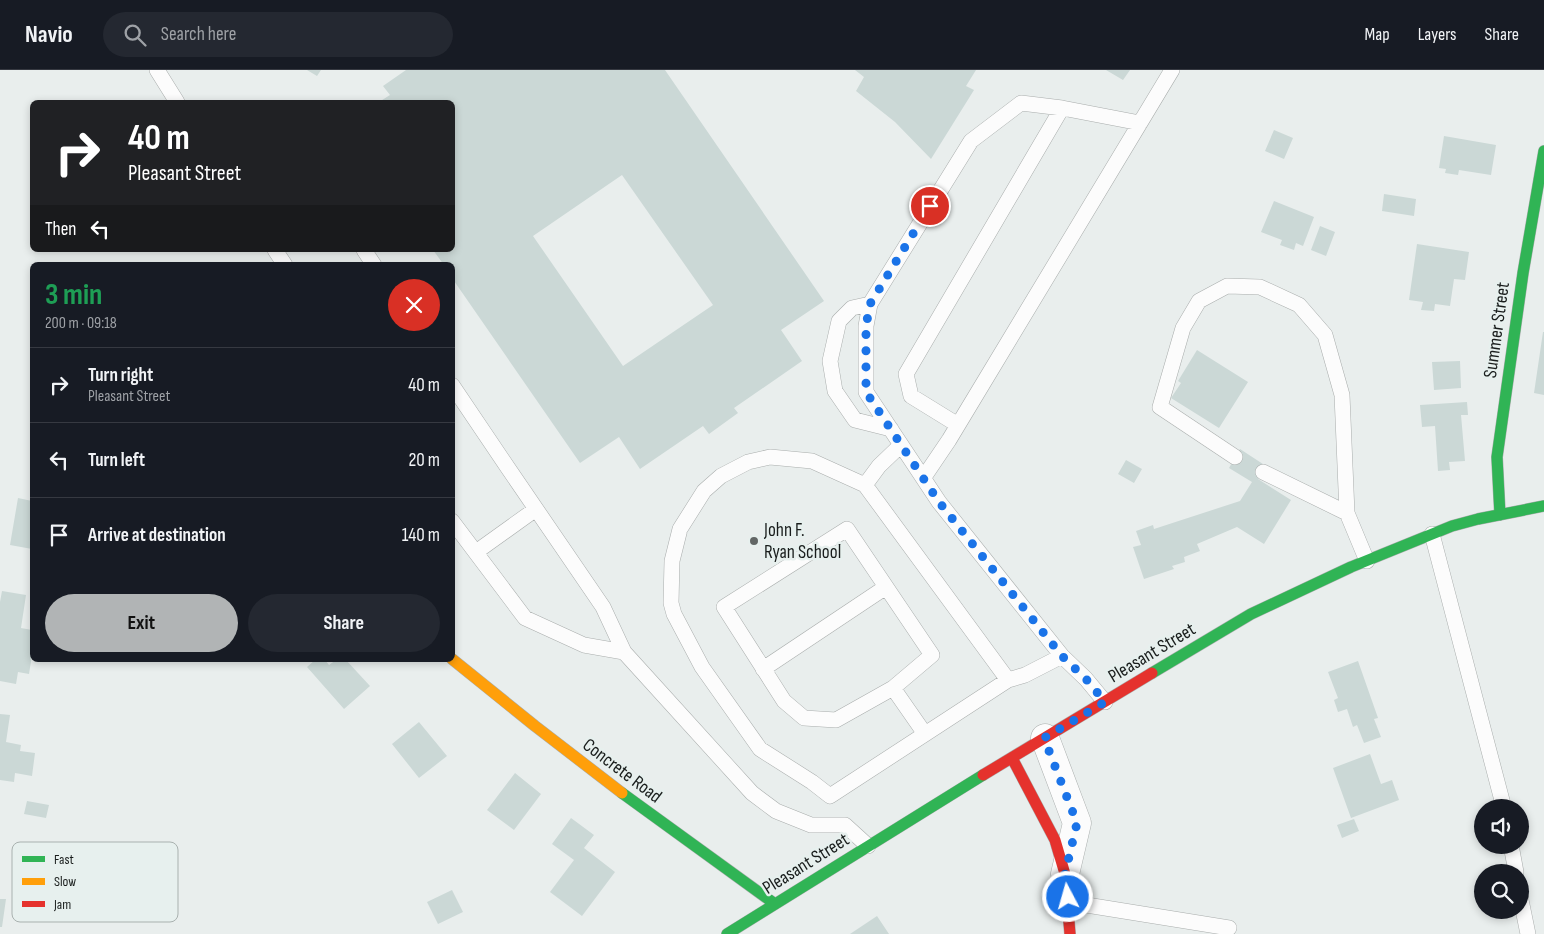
<!DOCTYPE html>
<meta charset="utf-8">
<style>
body{margin:0;font-family:"Sofia Sans Condensed",sans-serif;background:#242831;color:#f1f3f6;height:100vh;display:flex;flex-direction:column;font-size:19px;white-space:nowrap}
*{box-sizing:border-box;margin:0}
p{font-size:16px;color:#9ea1a6}
.icon{flex:none;width:28px;height:28px;fill:none;stroke:currentColor;stroke-width:2;stroke-linecap:round;stroke-linejoin:round}
.map{position:relative;flex:1;overflow:hidden}
.details{position:absolute;left:30px;top:192px;width:425px;height:400px;display:flex;flex-direction:column;background:#171b24;border-radius:8px;box-shadow:0 2px 8px #0003}
.details>*{flex:none}
.hud{position:absolute;left:30px;top:30px;width:425px;height:152px;border-radius:8px;box-shadow:0 2px 8px #0003;background:#202124;color:#fff;overflow:hidden}
.fabs{position:absolute;left:1474px;top:729px;display:grid;gap:10px}
.fabs a{display:grid;place-items:center;width:55px;height:55px;border-radius:50%;background:#171b24;box-shadow:0 2px 8px #0003;font-size:25px}
.pin{position:absolute;display:grid;place-items:center;width:42px;height:42px;color:#fff;margin:-21px;border:2px solid #fff;border-radius:50%;box-shadow:0 1px 5px #0007}
.me{position:absolute;width:55px;margin:-28px;rotate:354deg;stroke-linejoin:round;filter:drop-shadow(0 0 4px #0008)}
.turn{display:flex;align-items:center;gap:18px;height:105px;padding:0 15px;font-size:22px}
.turn .icon{width:65px;height:65px;stroke-width:2.5}
.turn b{display:block;font-size:35px;line-height:42px}
.then{display:flex;align-items:center;height:48px;padding:0 15px;background:#0003;gap:10px;font-size:19px}
.round{display:grid;place-items:center;flex:none;width:52px;height:52px;border-radius:26px;background:#242831}
.head{display:flex;align-items:center;justify-content:space-between;height:85px;padding:0 15px}
h1{font-size:30px;font-weight:700;line-height:38px;color:#1e9e55}
.action{display:flex;gap:10px;margin-top:auto;padding:10px 15px}
.action a{flex:1;height:58px;border-radius:30px;background:#b1b4b5;color:#111;font-size:20px;font-weight:700;line-height:58px;text-align:center}
.action a+a{background:#242831;color:#f1f3f6}
ul{padding:0;list-style:none}
li{display:flex;align-items:center;gap:15px;height:75px;padding:0 15px;border-top:1px solid #363941}
li div{flex:1}
li b{display:block;font-size:19px}
li em{font-style:normal}
header{display:flex;align-items:center;gap:30px;box-sizing:border-box;height:70px;padding:0 25px;background:#171b24;border-bottom:1px solid #363941}
header strong{font-size:24px}
nav{display:flex;gap:28px;margin-inline-start:auto;font-size:18px}
.search{width:350px;height:45px;background:#242831;display:flex;align-items:center;gap:12px;box-sizing:border-box;padding:0 18px;border-radius:28px;color:#9ea1a6;font-size:19px}
.map>svg:first-child{display:block}
.building{fill:#cbd8d6;fill-rule:evenodd}
.lines{fill:none;stroke-linecap:round;stroke-linejoin:round}
.lane-casing{stroke:#a9adac;stroke-width:16}
.street-casing{stroke:#a9adac;stroke-width:29}
.fast-casing{stroke:#a9adac;stroke-width:12}
.slow-casing{stroke:#a9adac;stroke-width:12}
.jam-casing{stroke:#a9adac;stroke-width:12}
.lane{stroke:#fcfcfc;stroke-width:15}
.street{stroke:#fcfcfc;stroke-width:28}
.fast{stroke:#30b455;stroke-width:11}
.slow{stroke:#ff9f0a;stroke-width:11}
.jam{stroke:#e5322d;stroke-width:11}
.route{stroke:#1a73e8;stroke-width:9;stroke-dasharray:0 16.2}
.poi-dot{fill:#626665;stroke:#e7f0ee;stroke-width:2}
.labels{text-anchor:middle;dominant-baseline:central;stroke-width:5;stroke-linejoin:round;paint-order:stroke}
.street-label{font-size:19px;fill:#191d1c;stroke:#e7f0ee}
.poi-label{font-size:19px;fill:#191d1c;stroke:#e7f0ee;text-anchor:start}
.key{fill:#e7f0ee;stroke:#a9b1af;stroke-width:1}
.key-label{font-size:14px;fill:#191d1c}
</style>
<header>
<strong>Navio</strong>
<div class="search"><svg class="icon" aria-label="search" viewBox="0 0 24 24"><circle cx="10" cy="10" r="6"/><path d="M15 15l6 6"/></svg>Search here</div>
<nav><a>Map</a><a>Layers</a><a>Share</a></nav>
</header>
<div class="map">
<svg width="1544" height="864" viewBox="0 0 1544 864">
<rect width="100%" height="100%" fill="#e9eeed"/>
<path class="building" d="M307 0H321L317 6Z
M406 0H665L824 231 781 260 802 291 734 338 738 343 709 364 703 356 640 399 619 367 580 393 452 208V195H444L433 180H452V32H379L390 25 383 16ZM622 105 713 235 623 296 533 166Z
M855 0H976L966 16 974 20 931 89 895 52 856 21 864 7Z
M1106 0H1130L1123 10Z
M1274 60 1293 68 1284 89 1265 81Z
M1444 66 1496 75 1491 105 1459 100 1458 105 1445 103 1446 99 1439 98Z
M1384 124 1416 129 1414 146 1382 141Z
M1274 131 1314 147 1303 176 1296 173 1294 180 1280 175 1282 170 1261 162Z
M1320 156 1335 162 1326 186 1311 180Z
M1417 174 1469 182 1465 210 1454 209 1450 236 1435 234 1434 241 1421 240 1423 232 1409 230Z
M1543 262H1544V325L1534 323Z
M1197 280 1248 312 1219 358 1171 328 1181 313 1178 311Z
M1460 291 1461 318 1434 320 1432 292Z
M1467 332 1468 345H1461L1465 391 1449 392 1450 400 1438 401 1435 356 1422 357 1420 335Z
M1240 379 1266 396 1258 409 1291 430 1264 474 1237 457 1197 474 1200 481 1184 487 1185 492 1172 496 1174 499 1144 509 1133 477 1141 475 1136 461 1153 455 1154 459 1240 431 1252 412 1229 398Z
M1126 390 1142 399 1134 413 1118 404Z
M18 428 32 431V479L10 475Z
M2 521 26 525 21 558 32 560V585L29 604 18 602 16 614 0 611V532Z
M315 590H325L329 595 336 590H346L370 616 344 639 307 597Z
M1358 591 1378 648 1374 649 1381 667 1364 673 1357 655 1353 657 1347 639 1338 642 1334 630 1338 628 1328 602Z
M0 644 10 645 6 672 21 675 20 681 35 683 32 706 15 703 14 712 0 710Z
M419 652 447 686 419 708 392 674Z
M1370 684 1381 714 1392 710 1399 730 1351 748 1333 698Z
M515 703 541 724 514 760 487 740Z
M27 731 49 735 46 748 24 744Z
M571 748 594 765 584 778 615 802 582 846 550 822 574 790 552 774Z
M1354 749 1359 761 1342 768 1337 755Z
M452 820 463 842 438 854 427 832Z
M0 829H6L2 857H0Z
M877 846 889 864H850Z"/>
<g class="lines">
<g class="lane-casing">
<path id="lane" d="M157 0 177 32
M275 180 285 195
M364 180 374 195
M870 234 852 238 839 251 830 291 835 321 855 350 891 359
M452 315 508 398 603 537 624 582 752 723 776 741 811 755H845L868 776
M958 355 911 326 906 304 1062 38
M1235 387 1160 337 1183 258 1199 231 1227 216 1260 217 1299 235 1325 265 1342 325 1347 443 1367 491
M1263 402 1347 443
M924 407 949 370 1172 0
M865 415 879 396 901 375
M452 451 525 548 584 575 624 582
M847 459 932 585 893 618 836 650 804 648 784 631 724 537Z
M1432 464 1504 738
M476 482 536 439
M1062 586 939 432 866 322V256L870 234 971 71 1021 33 1062 38 1140 53
M763 599 886 517
M1008 610 865 415 812 391 770 387 748 392 721 406 704 421 680 459 672 491 671 533 674 544 702 597 760 679 812 712 830 726 1008 610 1025 605 1062 586 1086 609 1105 632
M893 618 925 664
M1511 775 1516 802
M1520 825 1528 864
M1068 832 1229 858"/>
</g>
<g class="street-casing">
<path id="street" d="M1045 668 1077 753 1065 804"/>
</g>
<g class="fast-casing">
<path id="fast" d="M1500 445 1497 387 1523 203 1544 81
M1152 603 1251 544 1351 497 1452 456 1478 449 1544 436
M622 723 775 834
M727 864 983 705"/>
</g>
<g class="slow-casing">
<path id="slow" d="M452 589 535 656 622 723"/>
</g>
<g class="jam-casing">
<path id="jam" d="M1012 688 1055 770 1065 804 1070 864
M983 705 1152 603"/>
</g>
<use href="#lane" class="lane"/>
<use href="#street" class="street"/>
<use href="#fast" class="fast"/>
<use href="#slow" class="slow"/>
<use href="#jam" class="jam"/>
</g>
<g class="lines">
<path class="route" d="M930 136 870 234 866 256V322L939 432 1062 586 1086 609 1105 632 1044 668 1077 753 1065 804 1068 827"/>
</g>
<circle class="poi-dot" cx="754" cy="471" r="5"/>
<g class="labels">
<g class="street-label">
<text transform="translate(1497 260) rotate(-82)">Summer Street</text>
<text transform="translate(1152 583) rotate(-31)">Pleasant Street</text>
<text transform="translate(622 701) rotate(37)">Concrete Road</text>
<text transform="translate(806 794) rotate(-32)">Pleasant Street</text>
</g>
<g class="poi-label">
<text x="764" y="460">John F.<tspan x="764" dy="22">Ryan School</tspan></text>
</g>
</g>
<rect x="12" y="772" width="166" height="80" rx="8" class="key"/>
<rect x="22" y="786" width="23" height="6" fill="#30b455"/>
<rect x="22" y="808" width="23" height="7" fill="#ff9f0a"/>
<rect x="22" y="831" width="23" height="6" fill="#e5322d"/>
<g class="key-label">
<text x="54" y="794">Fast</text>
<text x="54" y="816">Slow</text>
<text x="54" y="839">Jam</text>
</g>
</svg>
<div class="fabs">
<a><svg class="icon" aria-label="sound" viewBox="0 0 24 24"><path d="M4 9h4l5-4v14l-5-4H4zM17 9q2 3 0 6"/></svg></a>
<a><svg class="icon" aria-label="search" viewBox="0 0 24 24"><circle cx="10" cy="10" r="6"/><path d="M15 15l6 6"/></svg></a>
</div>
<div class="pin" style="left:930px;top:136px;background:#d93025"><svg class="icon" aria-label="arrive" viewBox="0 0 24 24"><path d="M6 21V4h12l-3 4 3 4H6"/></svg></div>
<svg class="me" style="left:1068px;top:827px" viewBox="-20 -20 40 40"><circle r="17" fill="#1a73e8" stroke="#fff" stroke-width="3"/><path d="M0-11L8 9 0 5-8 9z" fill="#fff"/></svg>
<div class="hud">
<div class="turn"><svg class="icon" aria-label="right" viewBox="0 0 24 24"><path d="M7 20v-9h11M14 6l5 5-5 5"/></svg><div><b>40 m</b>Pleasant Street</div></div>
<div class="then">Then<svg class="icon" aria-label="left" viewBox="0 0 24 24"><path d="M17 20v-9H6M10 6l-5 5 5 5"/></svg></div>
</div>
<section class="details">
<div class="head"><div><h1>3 min</h1><p>200 m · 09:18</p></div><a class="round" style="background:#d93025;color:#fff"><svg class="icon" aria-label="close" viewBox="0 0 24 24"><path d="M6 6l12 12M18 6L6 18"/></svg></a></div>
<ul>
<li><svg class="icon" aria-label="right" viewBox="0 0 24 24"><path d="M7 20v-9h11M14 6l5 5-5 5"/></svg><div><b>Turn right</b><p>Pleasant Street</p></div><em>40 m</em></li>
<li><svg class="icon" aria-label="left" viewBox="0 0 24 24"><path d="M17 20v-9H6M10 6l-5 5 5 5"/></svg><div><b>Turn left</b></div><em>20 m</em></li>
<li><svg class="icon" aria-label="arrive" viewBox="0 0 24 24"><path d="M6 21V4h12l-3 4 3 4H6"/></svg><div><b>Arrive at destination</b></div><em>140 m</em></li>
</ul>
<div class="action"><a>Exit</a><a>Share</a></div>
</section>
</div>
